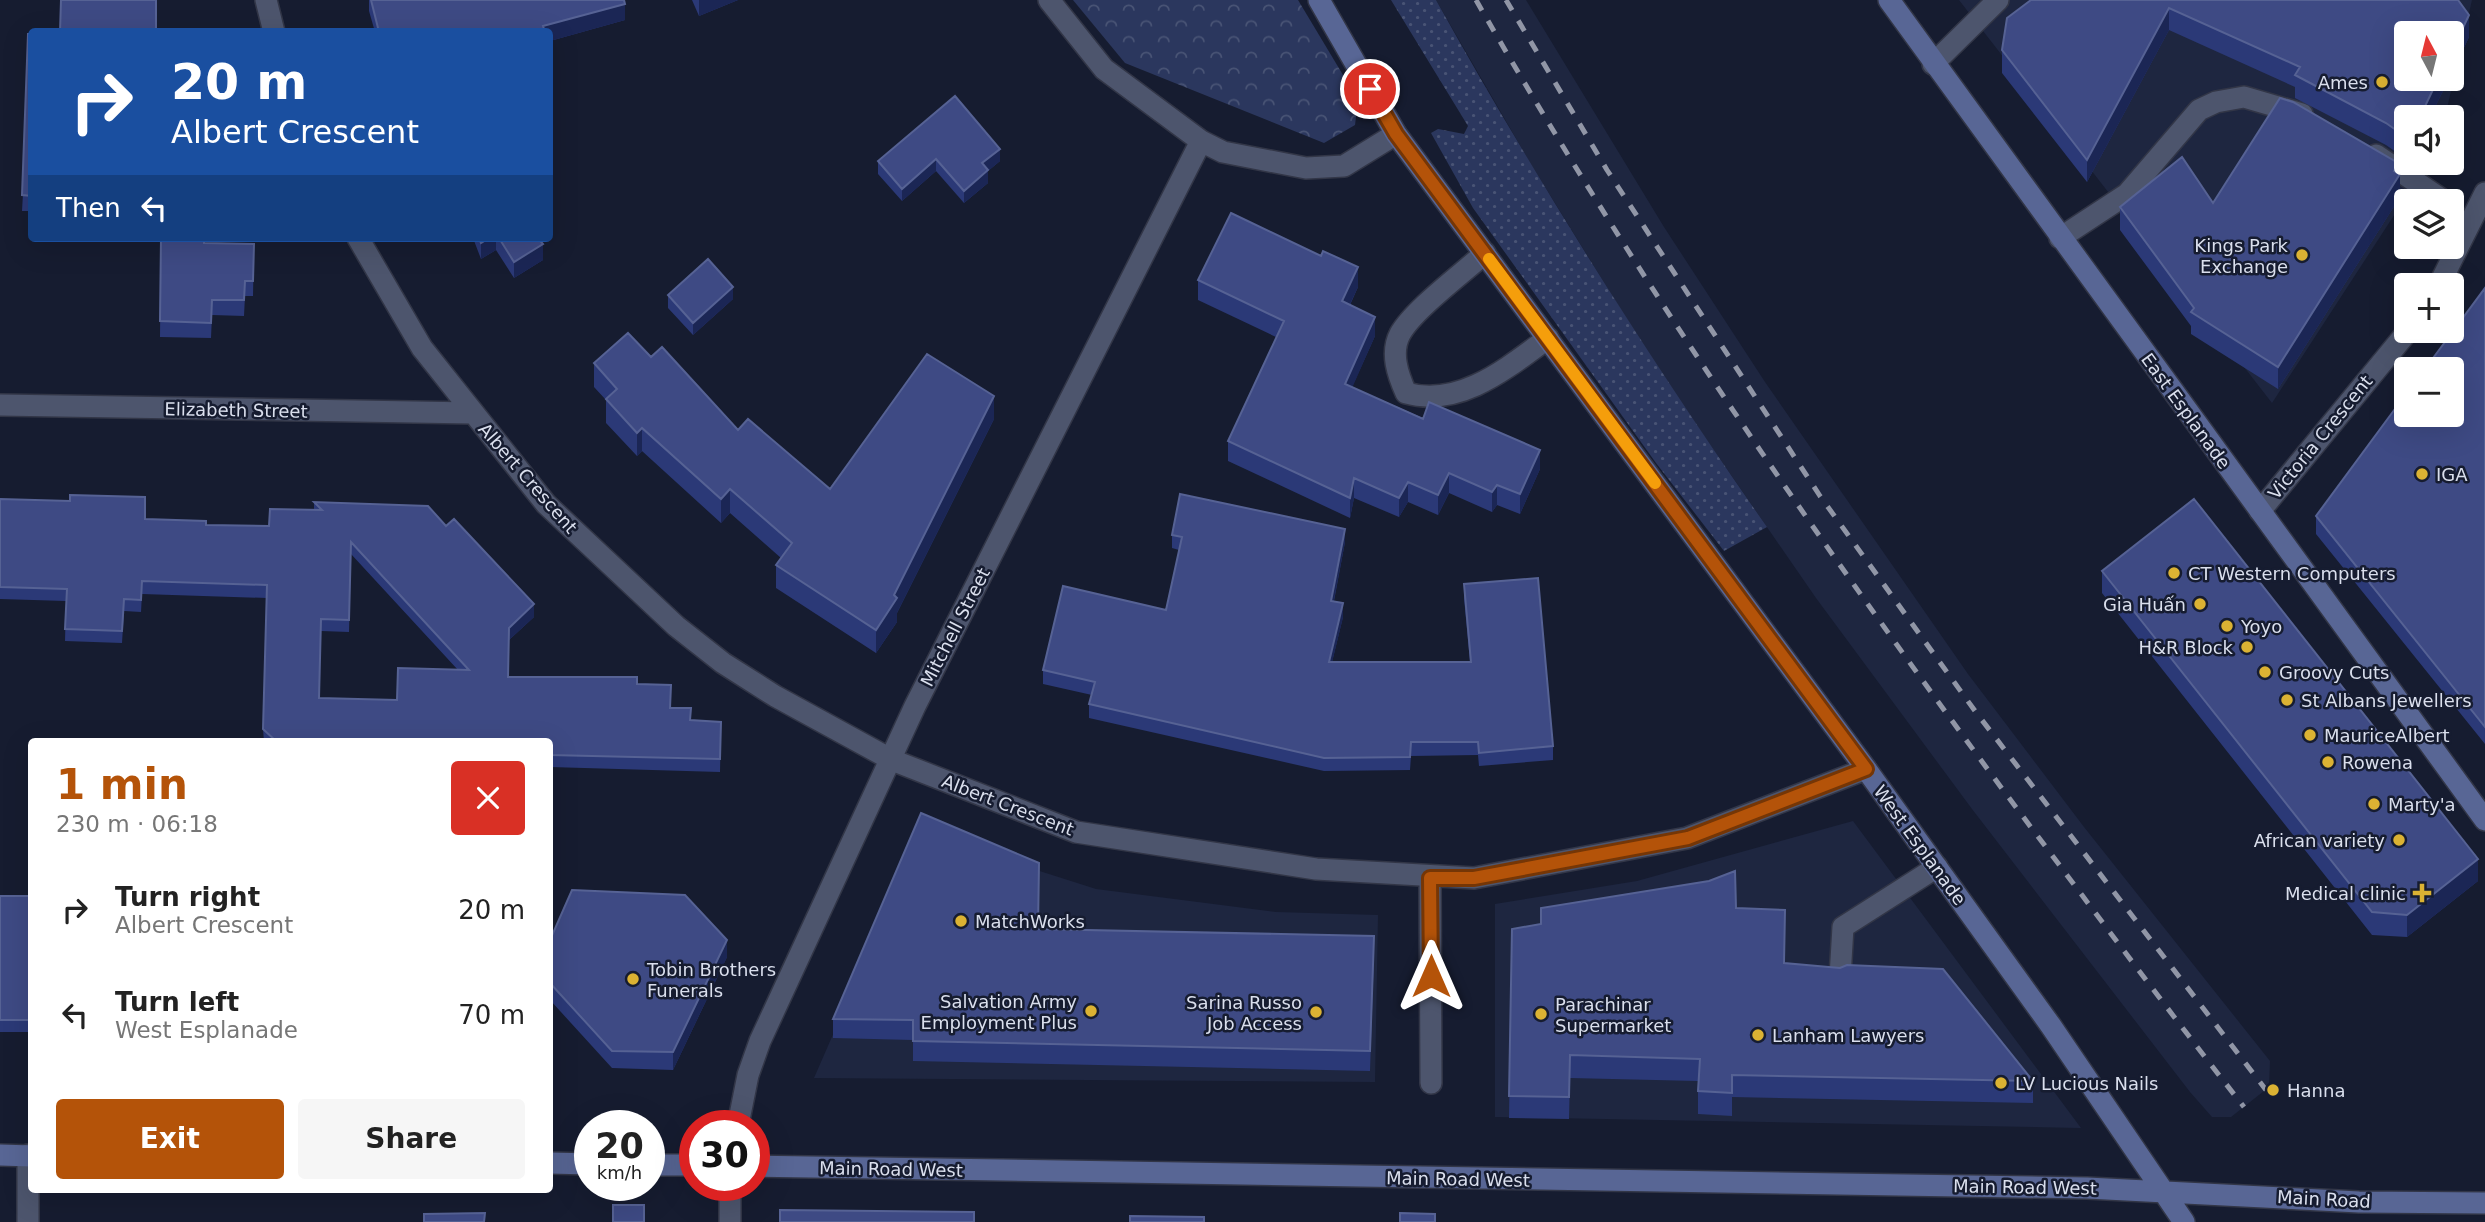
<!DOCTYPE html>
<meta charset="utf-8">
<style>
body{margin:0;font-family:"DejaVu Sans",sans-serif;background:#f6f6f6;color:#222;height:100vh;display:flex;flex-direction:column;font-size:26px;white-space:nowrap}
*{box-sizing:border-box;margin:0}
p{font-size:23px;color:#767676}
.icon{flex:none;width:38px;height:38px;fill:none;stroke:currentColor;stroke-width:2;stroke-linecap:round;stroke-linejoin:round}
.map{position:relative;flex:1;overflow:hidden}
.details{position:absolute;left:28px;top:738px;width:525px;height:455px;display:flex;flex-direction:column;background:#fff;border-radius:7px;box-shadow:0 7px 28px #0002}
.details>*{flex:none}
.guide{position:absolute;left:28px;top:28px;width:525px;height:214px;border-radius:7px;box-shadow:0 7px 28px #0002;background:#1a4fa0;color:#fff;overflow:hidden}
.needle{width:46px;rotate:353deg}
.buttons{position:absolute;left:2394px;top:21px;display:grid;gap:14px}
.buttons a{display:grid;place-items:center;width:70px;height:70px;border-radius:7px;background:#fff;box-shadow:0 7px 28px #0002;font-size:35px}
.speed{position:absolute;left:574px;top:1110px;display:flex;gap:14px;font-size:35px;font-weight:700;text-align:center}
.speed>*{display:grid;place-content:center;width:91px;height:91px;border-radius:50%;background:#fff;box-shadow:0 7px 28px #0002;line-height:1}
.speed small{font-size:18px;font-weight:400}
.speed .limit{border:10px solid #d22;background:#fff;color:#111}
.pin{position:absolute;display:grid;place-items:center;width:60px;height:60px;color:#fff;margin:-30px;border:4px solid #fff;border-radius:50%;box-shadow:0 2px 7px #0007}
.me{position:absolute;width:77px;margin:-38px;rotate:0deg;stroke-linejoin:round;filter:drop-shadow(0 0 5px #0008)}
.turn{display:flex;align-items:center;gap:24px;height:147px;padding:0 28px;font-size:32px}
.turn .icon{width:91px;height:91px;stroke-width:2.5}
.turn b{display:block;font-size:49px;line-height:60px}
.then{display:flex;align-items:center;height:66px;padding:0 28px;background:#0003;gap:14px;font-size:26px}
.round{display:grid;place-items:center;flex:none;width:74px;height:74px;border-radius:7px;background:#f6f6f6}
.head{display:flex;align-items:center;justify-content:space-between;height:119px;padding:0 28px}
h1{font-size:42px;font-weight:700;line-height:52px;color:#b45309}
.action{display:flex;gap:14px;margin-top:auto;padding:14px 28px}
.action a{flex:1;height:80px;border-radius:7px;background:#b45309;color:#fff;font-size:28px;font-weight:700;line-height:80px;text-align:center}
.action a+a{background:#f6f6f6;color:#222}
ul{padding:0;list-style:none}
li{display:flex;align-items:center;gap:21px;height:105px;padding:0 28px}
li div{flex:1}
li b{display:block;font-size:26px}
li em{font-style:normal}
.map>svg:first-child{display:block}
.built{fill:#1e2640;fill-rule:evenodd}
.grass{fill:url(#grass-dots)}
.park{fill:url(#park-crowns)}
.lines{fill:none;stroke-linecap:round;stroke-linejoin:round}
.lane-casing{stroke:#323647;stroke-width:24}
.street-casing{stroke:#323647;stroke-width:24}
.secondary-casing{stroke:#323647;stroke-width:24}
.lane{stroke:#4d556d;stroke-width:21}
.street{stroke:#4d556d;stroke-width:21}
.secondary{stroke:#586695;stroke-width:21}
.rail{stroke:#9196a6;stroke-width:5;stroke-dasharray:12 12;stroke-linecap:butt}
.wall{fill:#2b3977;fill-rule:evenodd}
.shaded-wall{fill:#1b2655}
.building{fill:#3e4a84;stroke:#566294;stroke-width:2;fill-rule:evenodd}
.route-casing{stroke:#753606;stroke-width:18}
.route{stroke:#b45309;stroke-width:12}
.slow{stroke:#f59e0b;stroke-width:12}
.poi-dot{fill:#dbb233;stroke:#161c30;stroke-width:2.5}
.labels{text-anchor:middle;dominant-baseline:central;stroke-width:5;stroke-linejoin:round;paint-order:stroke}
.poi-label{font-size:18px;fill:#dadfed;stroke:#161c30;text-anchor:start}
.street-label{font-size:18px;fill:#dadfed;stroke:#161c30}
</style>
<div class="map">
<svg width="2485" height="1222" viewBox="0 0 2485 1222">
<defs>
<pattern id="grass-dots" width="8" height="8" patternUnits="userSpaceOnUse" patternTransform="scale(1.75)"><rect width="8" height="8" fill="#2b375e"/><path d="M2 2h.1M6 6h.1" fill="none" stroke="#495475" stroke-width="1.8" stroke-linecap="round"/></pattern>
<pattern id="park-crowns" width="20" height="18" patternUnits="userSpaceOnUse" patternTransform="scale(1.75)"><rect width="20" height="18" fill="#2b375e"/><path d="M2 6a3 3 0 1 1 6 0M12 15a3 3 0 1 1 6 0" fill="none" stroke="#495475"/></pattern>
</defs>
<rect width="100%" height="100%" fill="#161c30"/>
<path class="built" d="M1436 0H1526L1664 227 1765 382 1968 674 2084 827 2270 1061 2269 1087 2231 1117H2212L2190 1092 1972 809 1816 598 1655 365 1529 161Z
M1959 0H2472L2445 117H2406V163H2428L2272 403ZM2406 33H2452V79H2406Z
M1853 821 2081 1128 1495 1117V904L1637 881Z
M921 833 1096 889 1276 912 1378 915 1375 1082 814 1078Z"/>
<path class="grass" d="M1391 0H1436C1537 181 1648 357 1767 527L1724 551 1656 463 1473 208 1431 133 1438 129 1464 134 1468 126Z"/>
<path class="park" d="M1073 0H1298L1358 100 1355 125 1324 143 1125 63Z"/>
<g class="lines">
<g class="lane-casing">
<path id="lane" d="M1933 64 1998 0
M2376 155 2444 201
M2060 238 2127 194 2199 110 2216 102 2244 97 2302 114
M1485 253C1463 273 1413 310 1400 334 1390 353 1398 375 1406 393 1460 408 1507 368 1548 338
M1840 977 1843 927 1937 867"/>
</g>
<g class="street-casing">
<path id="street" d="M266 0 274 32
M1049 0 1104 69 1201 141 1223 152 1306 168 1344 166 1396 134
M358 238 422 348 546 504 676 626 723 663 775 696 892 760 1076 832 1316 869 1474 878 1687 838 1866 769
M2439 285 2485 193
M0 405 472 413
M2260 511 2408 331
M1430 878 1431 1083
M738 1125 748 1075 760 1041 915 706 1201 141
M28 1155V1222
M730 1222V1185"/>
</g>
<g class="secondary-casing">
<path id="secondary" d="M1319 0 1396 134 1866 769 2051 1026 2184 1222
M1889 0 2485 820
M0 1155 32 1156
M550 1163 590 1164
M649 1165H695
M754 1166 2087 1188 2359 1202 2485 1203"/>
</g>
<use href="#lane" class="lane"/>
<use href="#street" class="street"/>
<use href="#secondary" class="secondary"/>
<path class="rail" d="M1476 0C1635 277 1816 538 2006 794 2085 899 2163 1004 2244 1107
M1506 0 1607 170 1820 496 1975 711 2266 1090"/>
</g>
<path class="wall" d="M369 0H624L625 20 550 41V32H375L369 11Z
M692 0H738L699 16Z
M2031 0H2458L2469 37 2452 73V33L2449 79 2430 117H2406V159L2386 145 2295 98V87L2169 30 2087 182 2002 73V50Z
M32 34V211H22Z
M955 96 1000 161 988 171V183L964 203 936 171 902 201 878 174V161Z
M2398 173 2400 197 2278 389 2191 334V326L2120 230V207L2213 203Z
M161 238 204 243 254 244 253 296H245L244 316 212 315 211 338 160 337Z
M473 238H538L543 260 514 278 496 250 481 259Z
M1198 280 1358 287 1350 305 1375 336 1352 387 1540 469 1520 514 1497 505 1492 512 1449 493 1438 515 1408 502 1399 517 1354 498 1350 518 1228 461V441L1276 337 1198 300Z
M2485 288V744L2316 534V516Z
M668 295 733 299 693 335 668 308Z
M651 357 738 430 830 489 994 419 897 613V622L876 653 776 588V565L781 558 730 513 721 523 642 451 637 456 606 423V400L594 387V363Z
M0 499 70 501 145 519 206 525 269 526 314 510V502L446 526 534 617 509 640 508 677 637 684 691 720 721 722 720 772 550 767V742H264L263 729 267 598 142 594 141 612 124 611 122 643 65 641 66 601 0 599ZM351 554 458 670 397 700 319 698 321 631 349 632Z
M1172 535 1345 542 1334 601 1343 617 1332 662H1470L1464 598V584L1553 746V760L1479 766 1478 755 1411 756 1410 770 1324 771 1089 718V704L1092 695 1043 684V670L1166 610 1179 550 1172 548Z
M2102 571 2478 881 2407 937 2372 935 2102 593Z
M0 896H32L31 1032H0Z
M1736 908 1785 932 1784 963 2033 1081V1103L1732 1097V1116L1698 1114V1081L1570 1078 1569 1119 1509 1118 1512 929Z
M1039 929 1374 955 1370 1071 913 1061V1040L833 1038V1019Z
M550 940 727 957 673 1070 612 1068 550 1000Z"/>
<path class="shaded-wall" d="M699 0H738L699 16Z
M625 4V20L550 41V32H535L543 26Z
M2169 8V30L2087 182V160Z
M2469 15V37L2452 73V51Z
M2438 79H2449L2430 117H2420Z
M1000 149V161L988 171V183L964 203V191L982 163Z
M936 159V171L902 201V189Z
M2398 163V178L2400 174V197L2278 389V367Z
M489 238H496V250L481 259V243Z
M543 244V260L514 278V262Z
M1358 267V287L1342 321V301Z
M733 287V299L693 335V323Z
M1375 317V336L1345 404V384Z
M994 396V419L897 613V622L876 653V630Z
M642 428V451L637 456V433Z
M1540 450V469L1520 514V494Z
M1449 473V493L1438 515V495Z
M1354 478V498L1350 518V498Z
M1408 482V502L1399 517V498Z
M1497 485V505L1492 512V492Z
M730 489V513L721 523V499Z
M1345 529V542L1331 615V601Z
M1343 603V617L1329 675V662Z
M534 604V617L509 640V628Z
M2478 859V881L2407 937V915Z
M727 940V957L673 1070V1052Z"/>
<path class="building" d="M61 0H156V32H60Z
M371 0H624L625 4 543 26 544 29 535 32H379Z
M2031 0H2458L2469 15 2452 51V33H2406V79H2438L2420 117H2406V137L2386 123 2295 75 2300 67 2169 8 2087 160 2002 50 2007 18Z
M28 34H32V196L22 195Z
M955 96 1000 149 982 163 988 170 964 191 936 159 902 189 878 161Z
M2280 98 2293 102 2398 163 2394 171 2400 174 2278 367 2191 312 2194 308 2120 207 2182 157 2213 203Z
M1231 213 1321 256 1323 251 1358 267 1342 301 1375 317 1345 384 1423 419 1429 402 1540 450 1520 494 1497 485 1492 492 1449 473 1438 495 1408 482 1399 498 1354 478 1350 498 1228 441 1284 321 1198 280Z
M161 238H204V243L254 244 253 281H245L244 300H212L211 323 160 321Z
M479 238H489L481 243Z
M499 238H538L543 244 514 262Z
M708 259 733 287 693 323 668 295Z
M2485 288V727L2316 516 2406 394V415H2452V369H2425Z
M628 333 651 357 662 347 738 430 748 419 830 489 927 354 994 396 894 595 897 598 876 630 776 565 792 543 730 489 721 499 642 428 637 433 606 399 617 389 594 363Z
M1180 494 1345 529 1331 601 1343 603 1329 662H1471L1464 584 1538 578 1553 746 1479 753 1478 742H1411L1410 757 1324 758 1089 704 1095 682 1043 670 1063 586 1166 610 1182 537 1172 535Z
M70 495 145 497V519L206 521V525L269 526 270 509 322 510 314 502 428 506 446 526 454 519 534 604 509 628 508 677H637V684L671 685 670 708H691L690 720 721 722 720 759 550 755V742H277L263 729 267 585 142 581 141 600 124 599 122 631 65 629 67 589 0 587V499L70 501ZM351 542 469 670 398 668 397 700 319 698 321 619 349 620Z
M2194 499 2478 859 2407 915 2372 912 2102 571Z
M921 813 1039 863 1038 929 1374 936 1370 1051 913 1041V1020L833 1019Z
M1735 871 1736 908 1785 910 1784 963 1840 968 1847 965 1943 969 2033 1081 1732 1075V1093L1698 1091 1700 1059 1570 1055 1569 1097 1509 1096 1512 929 1541 924V908L1709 881Z
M572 890 685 895 727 940 673 1052 612 1051 550 983V940Z
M0 896H32L31 1020H0Z
M613 1205H644V1222H613Z
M780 1210 974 1212V1222H780Z
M485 1213 484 1222H424V1214Z
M1400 1213 1435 1214V1222H1400Z
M1130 1216 1204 1217V1222H1130Z"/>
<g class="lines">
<g class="route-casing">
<path id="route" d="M1370 89 1396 134 1866 769 1688 838 1474 878H1430L1431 976"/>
</g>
<use href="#route" class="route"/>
<path class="slow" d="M1489 259 1655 483"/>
</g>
<g class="poi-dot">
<circle cx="2382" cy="82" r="7"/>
<circle cx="2302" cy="255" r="7"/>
<circle cx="2422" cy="474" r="7"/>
<circle cx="2174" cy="573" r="7"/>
<circle cx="2200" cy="604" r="7"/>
<circle cx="2227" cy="626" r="7"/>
<circle cx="2247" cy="647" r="7"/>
<circle cx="2265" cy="672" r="7"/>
<circle cx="2287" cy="700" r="7"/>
<circle cx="2310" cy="735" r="7"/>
<circle cx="2328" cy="762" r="7"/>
<circle cx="2374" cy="804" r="7"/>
<circle cx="2399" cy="840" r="7"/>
<path d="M2418.5 882.5h7v7h7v7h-7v7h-7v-7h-7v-7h7z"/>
<circle cx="961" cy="921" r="7"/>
<circle cx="633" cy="979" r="7"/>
<circle cx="1091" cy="1011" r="7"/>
<circle cx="1316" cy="1012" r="7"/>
<circle cx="1541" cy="1014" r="7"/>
<circle cx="1758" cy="1035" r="7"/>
<circle cx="2001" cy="1083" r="7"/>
<circle cx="2273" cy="1090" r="7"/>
</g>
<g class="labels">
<g class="poi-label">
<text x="2368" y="82" text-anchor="end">Ames</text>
<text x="2288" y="245" text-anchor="end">Kings Park<tspan x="2288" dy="21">Exchange</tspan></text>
<text x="2436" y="474">IGA</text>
<text x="2188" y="573">CT Western Computers</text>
<text x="2186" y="604" text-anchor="end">Gia Huấn</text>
<text x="2241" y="626">Yoyo</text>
<text x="2233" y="647" text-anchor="end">H&amp;R Block</text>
<text x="2279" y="672">Groovy Cuts</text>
<text x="2301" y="700">St Albans Jewellers</text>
<text x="2324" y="735">MauriceAlbert</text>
<text x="2342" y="762">Rowena</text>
<text x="2388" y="804">Marty'a</text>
<text x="2385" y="840" text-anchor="end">African variety</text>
<text x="2406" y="893" text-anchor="end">Medical clinic</text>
<text x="975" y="921">MatchWorks</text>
<text x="647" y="969">Tobin Brothers<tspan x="647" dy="21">Funerals</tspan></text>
<text x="1077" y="1001" text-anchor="end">Salvation Army<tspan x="1077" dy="21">Employment Plus</tspan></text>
<text x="1302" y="1002" text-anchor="end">Sarina Russo<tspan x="1302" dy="21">Job Access</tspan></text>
<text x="1555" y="1004">Parachinar<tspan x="1555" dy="21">Supermarket</tspan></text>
<text x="1772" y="1035">Lanham Lawyers</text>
<text x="2015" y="1083">LV Lucious Nails</text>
<text x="2287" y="1090">Hanna</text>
</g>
<g class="street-label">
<text transform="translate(236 410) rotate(1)">Elizabeth Street</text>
<text transform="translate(2186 411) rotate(54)">East Esplanade</text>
<text transform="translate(2320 437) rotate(-51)">Victoria Crescent</text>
<text transform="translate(528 478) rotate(49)">Albert Crescent</text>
<text transform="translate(955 627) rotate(-63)">Mitchell Street</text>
<text transform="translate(1008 805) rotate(21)">Albert Crescent</text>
<text transform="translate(1920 845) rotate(54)">West Esplanade</text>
<text transform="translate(891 1169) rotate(1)">Main Road West</text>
<text transform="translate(1458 1179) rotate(1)">Main Road West</text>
<text transform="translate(2025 1187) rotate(1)">Main Road West</text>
<text transform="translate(2324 1199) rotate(3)">Main Road</text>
</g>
</g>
</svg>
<div class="buttons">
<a><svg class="needle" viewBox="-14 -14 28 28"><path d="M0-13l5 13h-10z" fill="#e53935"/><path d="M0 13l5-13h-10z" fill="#767676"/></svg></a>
<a><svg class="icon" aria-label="sound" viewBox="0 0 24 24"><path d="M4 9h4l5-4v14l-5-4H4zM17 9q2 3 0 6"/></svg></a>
<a><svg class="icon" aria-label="layers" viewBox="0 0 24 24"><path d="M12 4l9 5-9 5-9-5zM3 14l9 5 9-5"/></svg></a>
<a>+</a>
<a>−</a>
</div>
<div class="speed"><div>20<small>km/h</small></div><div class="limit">30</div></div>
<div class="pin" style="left:1370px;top:89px;background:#d93025"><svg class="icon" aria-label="arrive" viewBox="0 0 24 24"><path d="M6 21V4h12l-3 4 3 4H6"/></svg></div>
<svg class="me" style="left:1431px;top:976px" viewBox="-20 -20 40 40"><path d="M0-17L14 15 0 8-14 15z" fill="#b45309" stroke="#fff" stroke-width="4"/></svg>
<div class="guide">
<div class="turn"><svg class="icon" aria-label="right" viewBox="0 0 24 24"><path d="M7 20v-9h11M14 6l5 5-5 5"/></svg><div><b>20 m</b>Albert Crescent</div></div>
<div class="then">Then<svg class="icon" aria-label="left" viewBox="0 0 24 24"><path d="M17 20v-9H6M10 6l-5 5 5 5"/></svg></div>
</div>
<section class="details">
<div class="head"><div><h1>1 min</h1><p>230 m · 06:18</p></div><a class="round" style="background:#d93025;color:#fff"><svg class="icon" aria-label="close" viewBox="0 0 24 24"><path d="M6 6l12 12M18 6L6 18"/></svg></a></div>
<ul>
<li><svg class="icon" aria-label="right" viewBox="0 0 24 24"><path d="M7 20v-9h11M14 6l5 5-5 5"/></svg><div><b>Turn right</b><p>Albert Crescent</p></div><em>20 m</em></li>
<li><svg class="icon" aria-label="left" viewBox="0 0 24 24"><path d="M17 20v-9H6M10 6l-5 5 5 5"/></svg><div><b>Turn left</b><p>West Esplanade</p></div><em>70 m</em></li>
</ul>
<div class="action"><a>Exit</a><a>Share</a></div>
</section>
</div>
